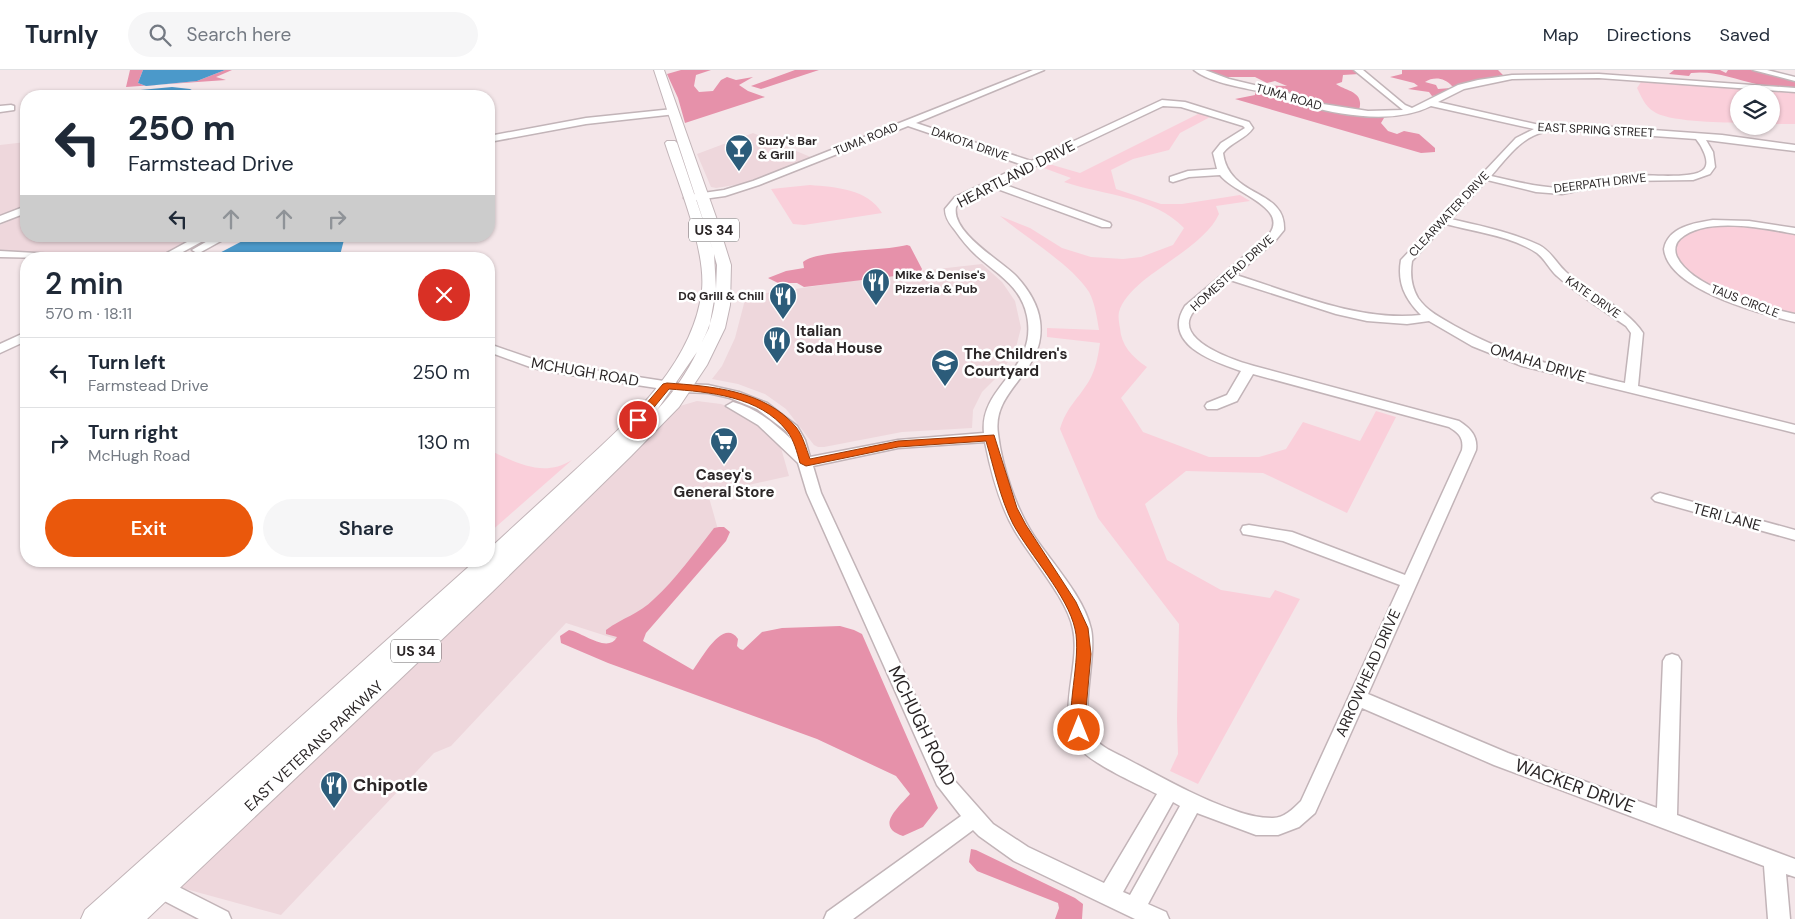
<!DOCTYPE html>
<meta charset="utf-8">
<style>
body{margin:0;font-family:"DM Sans",sans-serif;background:#f6f6f7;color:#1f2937;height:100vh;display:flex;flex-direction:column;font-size:19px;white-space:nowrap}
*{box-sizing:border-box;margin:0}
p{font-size:16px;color:#747a83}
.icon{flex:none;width:28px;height:28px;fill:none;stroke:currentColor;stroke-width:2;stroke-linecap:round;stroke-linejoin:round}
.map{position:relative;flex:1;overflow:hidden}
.panel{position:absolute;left:20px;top:182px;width:475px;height:315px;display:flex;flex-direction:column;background:#fff;border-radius:20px;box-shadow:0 1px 4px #0004}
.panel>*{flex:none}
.top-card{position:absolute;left:20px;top:20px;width:475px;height:152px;border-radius:20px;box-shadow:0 1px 4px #0004;background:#fff;color:#1f2937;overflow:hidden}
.tools{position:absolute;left:1730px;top:15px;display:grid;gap:10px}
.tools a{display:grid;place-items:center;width:50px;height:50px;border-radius:50%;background:#fff;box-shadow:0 1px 4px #0004;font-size:25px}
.pin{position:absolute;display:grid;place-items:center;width:42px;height:42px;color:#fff;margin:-21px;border:2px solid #fff;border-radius:50%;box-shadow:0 1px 5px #0007}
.me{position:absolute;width:55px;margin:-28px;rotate:0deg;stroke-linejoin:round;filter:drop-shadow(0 0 4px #0008)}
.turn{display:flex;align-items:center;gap:18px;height:105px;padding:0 25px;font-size:22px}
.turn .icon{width:65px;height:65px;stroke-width:2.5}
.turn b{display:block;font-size:35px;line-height:42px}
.lanes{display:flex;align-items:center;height:48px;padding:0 25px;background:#0003;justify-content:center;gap:25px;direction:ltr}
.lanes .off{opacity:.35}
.round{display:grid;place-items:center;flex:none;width:52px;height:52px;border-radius:26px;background:#f6f6f7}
.overview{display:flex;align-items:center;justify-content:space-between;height:85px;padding:0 25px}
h1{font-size:30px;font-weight:600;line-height:38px}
.cta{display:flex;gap:10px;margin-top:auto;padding:10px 25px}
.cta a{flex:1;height:58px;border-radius:30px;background:#ea580c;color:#fff;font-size:20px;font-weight:600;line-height:58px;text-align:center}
.cta a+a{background:#f6f6f7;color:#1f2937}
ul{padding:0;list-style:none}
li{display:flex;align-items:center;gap:15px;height:70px;padding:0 25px;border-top:1px solid #e0e1e3}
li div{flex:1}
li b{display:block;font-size:19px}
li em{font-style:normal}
header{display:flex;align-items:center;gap:30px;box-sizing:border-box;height:70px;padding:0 25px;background:#fff;border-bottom:1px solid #e0e1e3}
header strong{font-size:24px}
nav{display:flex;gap:28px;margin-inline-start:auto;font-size:18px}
.search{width:350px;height:45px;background:#f6f6f7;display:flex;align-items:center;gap:12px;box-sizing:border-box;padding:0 18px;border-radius:28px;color:#747a83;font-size:19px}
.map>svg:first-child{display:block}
.built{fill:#eed7dc}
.green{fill:#facfda}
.forest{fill:#e691aa}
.water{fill:#4b99ca}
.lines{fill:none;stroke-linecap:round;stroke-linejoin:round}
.minor-casing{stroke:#c2b4b8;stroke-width:3}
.major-casing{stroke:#c2b4b8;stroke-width:2}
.minor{fill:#fff;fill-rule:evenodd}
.major{fill:#fff;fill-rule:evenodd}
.route{fill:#ea580c;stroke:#983908}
.labels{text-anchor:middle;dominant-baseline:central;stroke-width:5;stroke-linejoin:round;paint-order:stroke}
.far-street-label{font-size:12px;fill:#2b2627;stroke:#fff}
.far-poi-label{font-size:12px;font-weight:bold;fill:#2b2627;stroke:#fff;text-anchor:start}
.shield{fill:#fff;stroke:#6b6768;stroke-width:1}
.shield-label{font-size:14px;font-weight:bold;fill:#2b2627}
.street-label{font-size:15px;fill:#2b2627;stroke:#fff}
.poi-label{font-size:15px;font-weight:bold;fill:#2b2627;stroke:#fff;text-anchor:start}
.near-street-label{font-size:18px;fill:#2b2627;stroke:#fff}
.near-poi-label{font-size:18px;font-weight:bold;fill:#2b2627;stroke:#fff;text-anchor:start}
</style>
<header>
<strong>Turnly</strong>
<div class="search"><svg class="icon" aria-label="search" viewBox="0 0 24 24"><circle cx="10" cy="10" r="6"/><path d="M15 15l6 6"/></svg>Search here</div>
<nav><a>Map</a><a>Directions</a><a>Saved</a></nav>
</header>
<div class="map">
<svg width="1795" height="849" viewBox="0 0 1795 849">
<rect width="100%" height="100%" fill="#f4e6e9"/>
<path class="built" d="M753 63 813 88 741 114 716 118 711 117 697 84Z
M26 72V136L0 147V75Z
M26 144V166H201L155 189H107L70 184 0 182V155Z
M982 194 1002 212 1015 231 1021 258 1015 281 1000 304 982 322 973 340 972 358 902 362 824 377H818L814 375 786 339 765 324 738 314 712 309 722 296 735 268 746 226 920 201Z
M697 331 721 334 746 343 779 371 789 406 708 424 719 463 625 572 566 553 451 676 434 683 281 845 171 815 673 338Z"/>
<path class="green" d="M1641 12 1795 23V54H1771V24H1739V53C1719 52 1667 52 1653 41 1645 36 1641 26 1637 18Z
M1200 43 1212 46 1180 63 1169 80 1133 89 1111 100 1116 119 1161 134H1182L1240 125 1250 131 1216 136 1219 144C1202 182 1129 206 1119 242 1118 247 1119 253 1120 258 1121 275 1132 287 1147 297L1121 328 1143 362 1209 387H1259L1286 379 1303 352 1360 371 1376 341 1396 347 1347 443 1263 403 1186 401 1145 434 1167 490 1221 520 1270 528 1275 520 1300 529 1198 714 1170 701 1178 684 1177 648 1179 554 1098 448 1060 359C1066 338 1078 329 1089 311 1096 299 1098 286 1100 273L1047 267V258L1099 260C1097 248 1095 233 1089 222 1072 195 1025 167 1000 146L1030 158 1062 178 1091 187 1123 189 1141 187 1173 175 1184 158C1155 127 1103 125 1064 112L1071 108 1041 97 1049 94 1080 103Z
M810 115C835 117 868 119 882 143L804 155 793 154 771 119Z
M1717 156 1754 157 1795 163V246C1763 237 1678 216 1675 176 1683 160 1702 159 1717 156Z
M489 380C517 393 543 408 572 390L489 463Z"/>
<path class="forest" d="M130 0H143L138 13 146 16 197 11 225 0H232L216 7 226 10 126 17Z
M681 0H711L696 5 694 16 699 22 713 21 721 10 727 7 736 10 753 7 739 15 748 21 765 27 685 53 678 28 667 4Z
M795 0H819L761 19 751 16Z
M1202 0H1356L1359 4 1343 5 1342 12 1336 14C1345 21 1365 21 1359 40L1322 36 1258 15 1287 16 1275 11 1267 13 1255 7H1220Z
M1402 0H1498L1503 5 1458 16H1452C1445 8 1434 6 1425 12L1436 15 1438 19 1451 18 1439 25 1432 26 1429 22 1408 19 1418 16 1414 13 1390 7 1402 4Z
M1674 0H1720L1726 3 1728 0H1751L1795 10V18C1782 16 1769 16 1756 14 1735 9 1713 0 1691 3L1689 6 1669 4Z
M1255 19 1300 33 1381 46 1384 48 1381 53 1388 61 1397 64 1404 61 1419 64 1435 78V82L1421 83 1235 29 1255 25Z
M907 175 910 176 922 199 920 203 804 217 797 213H778L768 208 786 201 804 198 803 192C816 180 885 181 907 175Z
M719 457H724L730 462 726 471 646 563 643 571 693 600C701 590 723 547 738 569L737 576 740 579 743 580 762 562 782 558 840 556 854 560 862 564 938 738 923 757 903 766C874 757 899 737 910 724L896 706 817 669 608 593 561 573 560 566 569 560C582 562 608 584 617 567L606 564V560C622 548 639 544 654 529 675 510 696 481 714 458Z
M971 779 976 780 1075 828 1083 834 1082 849H1055L1059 838 1058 833 977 801 969 792Z"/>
<path class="water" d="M143 0H225L197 11 146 16 138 13Z
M172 17 190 19 199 24 251 23 244 26H118L130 21Z
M252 166H345L339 189H208Z"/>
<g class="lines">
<g class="minor-casing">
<path id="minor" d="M1033 0H1044L916 53 1031 91 1162 30 1185 32 1249 52 1253 58C1246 69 1231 72 1223 83 1229 129 1286 118 1284 160L1275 171 1236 205C1294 223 1360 252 1421 245 1405 229 1397 213 1401 190L1516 68 1534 59 1431 36C1395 54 1345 46 1307 36 1293 33 1281 26 1267 23 1246 18 1210 13 1194 0H1205L1229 9 1288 23 1310 32 1368 41 1403 40 1354 0H1363L1405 35 1412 38 1458 15 1478 10 1512 5 1599 4 1795 18V22L1599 8 1512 9 1464 19 1438 32 1544 56 1583 55 1722 65 1795 75V81L1706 70 1713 82 1715 97 1710 104 1693 110 1624 111 1562 124 1536 122 1487 110 1451 149C1481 156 1511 162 1539 175 1551 181 1556 193 1566 202 1590 224 1625 236 1643 263L1638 316 1795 355V363L1522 296 1472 276 1429 251 1407 254 1367 251 1336 244 1230 210C1218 220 1204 229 1194 241 1170 270 1236 291 1254 296L1459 351C1470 358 1478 366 1476 380L1368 624 1508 683 1657 738 1663 591 1666 586 1672 584 1678 586 1681 591 1677 745 1795 789V807L1786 804 1790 849H1768L1764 796 1494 695 1362 638 1315 743 1299 757 1278 765H1256L1197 743 1148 834 1166 842 1169 849H1135L1014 791 979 766 973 760 853 849H824L827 842 961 746 937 715 807 423 798 393 758 355 726 336 733 332C756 338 774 353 791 369L786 361 757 339 730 328 708 323 683 322 564 304 533 298 489 282V274L541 292 683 314 708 315 739 322 767 333 797 356 805 370 810 387 898 370 984 363C979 315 1038 301 1027 246 1021 216 997 204 977 186 968 178 961 169 954 159 949 153 945 147 945 139L955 127 1023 95 908 56 759 115 725 126 689 131 684 128 689 125 724 120 753 111ZM1163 36 1181 37 1243 56 1245 58 1221 73 1213 83 1217 99 1188 101 1170 107V111L1173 112 1189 107 1220 105C1234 124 1293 138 1267 167L1185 236C1161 274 1214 292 1241 301L1227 325 1207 333 1205 336 1207 339H1217L1237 331 1253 304 1449 357C1459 363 1464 368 1462 380L1405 505 1292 462 1249 455 1243 456 1241 460 1243 464 1249 465 1283 471 1400 515 1301 731C1293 739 1284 748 1273 748 1260 748 1247 745 1236 741 1198 728 1163 708 1127 689 1116 683 1100 677 1092 666 1079 647 1097 586 1091 559 1084 527 1052 493 1034 466 1016 439 1002 397 998 364 991 318 1047 303 1040 251 1038 235 1028 219 1017 207 1002 191 951 163 956 137L959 133 992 117 1102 157H1110L1111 155 1110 153 1000 113ZM1583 61 1696 69C1701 75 1712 93 1703 100 1693 109 1649 105 1635 105 1610 105 1582 119 1559 118 1536 117 1514 111 1491 106 1506 89 1521 67 1544 62 1556 59 1571 61 1583 61ZM1446 154C1475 162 1512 166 1537 183 1545 189 1550 200 1557 206 1578 225 1603 240 1626 256L1631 263 1625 313C1564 298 1510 287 1455 256 1441 248 1427 241 1418 228 1411 216 1410 204 1412 191ZM985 372C991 402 999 434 1015 461 1031 488 1068 530 1073 559 1081 596 1056 641 1077 675 1087 692 1138 714 1157 724L1104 813 1028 777 993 754 954 710 821 423 813 396 898 378ZM1173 732 1180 736 1130 825 1123 822Z
M1753 0H1767L1795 7V11Z
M279 23H285L286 26H278Z
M11 35 14 36V40L0 42V36Z
M673 39 677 42 676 44 586 54 489 72V66L586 48Z
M26 136V143L0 153V146Z
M1713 150 1749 151 1795 158V164C1764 158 1705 146 1680 169 1675 173 1674 181 1677 187 1692 218 1763 237 1795 244V252C1762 244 1668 220 1664 179 1668 157 1694 153 1713 150Z
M198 166H212L170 189H156Z
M216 166H230L201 182 197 183 192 180Z
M0 181 90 186 95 189 0 187Z
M26 262V271L0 283V274Z
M1660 423 1795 460V470L1655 431 1652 428 1655 425Z
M155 805 228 842 231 849H199L147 822 144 815 147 808Z"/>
</g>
<g class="major-casing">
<path id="major" d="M654 0H664L716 147 731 195 730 235 725 258 707 295 679 337 631 386 492 522 147 849H81L85 840 475 491H489V479C517 453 545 428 573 402 626 353 693 296 702 220 706 179 678 113 665 73L667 71H675L677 73 713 180ZM714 184 717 195 716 219ZM716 219C715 238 711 255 702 272L709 258ZM697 282C687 303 673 323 657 340Z"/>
</g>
<use href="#minor" class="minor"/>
<use href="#major" class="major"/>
</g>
<path class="route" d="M667 313C710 316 765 320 796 357 803 366 806 378 810 389L898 371 994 365 1017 438 1026 455 1076 532 1088 558 1091 584 1085 651 1086 660 1084 665 1079 666 1074 665C1064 645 1082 588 1075 559 1068 526 1030 485 1013 454 1000 428 994 398 986 371L898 377 806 396 800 393C797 382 794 370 787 361 760 326 709 322 669 319L641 353H634L632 350 634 348 663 314Z"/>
<defs>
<g id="bar-pin" transform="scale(1.4375)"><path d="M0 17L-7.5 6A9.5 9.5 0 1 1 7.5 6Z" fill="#2c5c7a" stroke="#fff"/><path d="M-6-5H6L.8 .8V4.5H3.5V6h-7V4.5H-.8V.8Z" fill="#fff"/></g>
<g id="restaurant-pin" transform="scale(1.4375)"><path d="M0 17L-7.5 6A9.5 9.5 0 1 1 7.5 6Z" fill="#2c5c7a" stroke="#fff"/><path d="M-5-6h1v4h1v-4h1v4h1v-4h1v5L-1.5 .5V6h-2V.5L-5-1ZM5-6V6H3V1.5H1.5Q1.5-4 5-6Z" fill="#fff"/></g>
<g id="school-pin" transform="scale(1.4375)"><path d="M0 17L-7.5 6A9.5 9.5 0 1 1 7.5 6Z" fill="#2c5c7a" stroke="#fff"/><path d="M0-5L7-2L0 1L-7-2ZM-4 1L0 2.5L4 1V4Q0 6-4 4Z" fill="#fff"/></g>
<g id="supermarket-pin" transform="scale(1.4375)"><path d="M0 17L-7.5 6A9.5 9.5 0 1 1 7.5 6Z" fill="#2c5c7a" stroke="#fff"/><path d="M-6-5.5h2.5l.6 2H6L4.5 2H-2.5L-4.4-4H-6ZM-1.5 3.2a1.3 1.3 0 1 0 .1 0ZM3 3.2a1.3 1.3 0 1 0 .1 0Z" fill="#fff"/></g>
</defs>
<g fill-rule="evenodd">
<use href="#bar-pin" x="739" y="78"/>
<use href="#restaurant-pin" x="876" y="212"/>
<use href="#restaurant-pin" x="783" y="226"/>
<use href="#restaurant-pin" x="777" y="270"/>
<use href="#school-pin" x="945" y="293"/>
<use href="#supermarket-pin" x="724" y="371"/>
<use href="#restaurant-pin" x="334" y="715"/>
</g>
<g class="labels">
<g class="far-street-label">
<text transform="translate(1289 27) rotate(16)">TUMA ROAD</text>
<text transform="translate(1596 60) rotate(3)">EAST SPRING STREET</text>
<text transform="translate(866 69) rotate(-22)">TUMA ROAD</text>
<text transform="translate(970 74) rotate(19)">DAKOTA DRIVE</text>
<text transform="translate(1600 113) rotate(-7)">DEERPATH DRIVE</text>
<text transform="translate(1449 144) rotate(-47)">CLEARWATER DRIVE</text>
<text transform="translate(1232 203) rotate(-42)">HOMESTEAD DRIVE</text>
<text transform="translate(1593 227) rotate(35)">KATE DRIVE</text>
<text transform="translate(1745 231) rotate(21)">TAUS CIRCLE</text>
</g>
<g class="far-poi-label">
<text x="758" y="71">Suzy's Bar<tspan x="758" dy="14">&amp; Grill</tspan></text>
<text x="895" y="205">Mike &amp; Denise's<tspan x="895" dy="14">Pizzeria &amp; Pub</tspan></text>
<text x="764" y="226" text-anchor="end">DQ Grill &amp; Chill</text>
</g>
<g class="shield">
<rect x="689" y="148.5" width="50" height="23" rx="4"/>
<rect x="391" y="569.5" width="50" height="23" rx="4"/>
</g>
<g class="shield-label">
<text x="714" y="160">US 34</text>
<text x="416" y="581">US 34</text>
</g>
<g class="street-label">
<text transform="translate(1016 104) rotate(-27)">HEARTLAND DRIVE</text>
<text transform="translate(1538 293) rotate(17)">OMAHA DRIVE</text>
<text transform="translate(585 302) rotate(10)">MCHUGH ROAD</text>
<text transform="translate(1727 447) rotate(15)">TERI LANE</text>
<text transform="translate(1368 603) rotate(-66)">ARROWHEAD DRIVE</text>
<text transform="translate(314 676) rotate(-43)">EAST VETERANS PARKWAY</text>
</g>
<g class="poi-label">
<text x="796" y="261">Italian<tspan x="796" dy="17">Soda House</tspan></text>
<text x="964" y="284">The Children's<tspan x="964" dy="17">Courtyard</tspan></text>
<text x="724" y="405" text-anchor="middle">Casey's<tspan x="724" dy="17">General Store</tspan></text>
</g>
<g class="near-street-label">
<text transform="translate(922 656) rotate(64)">MCHUGH ROAD</text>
<text transform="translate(1575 716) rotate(20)">WACKER DRIVE</text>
</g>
<g class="near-poi-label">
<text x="353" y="715">Chipotle</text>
</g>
</g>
</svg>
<div class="tools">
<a><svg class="icon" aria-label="layers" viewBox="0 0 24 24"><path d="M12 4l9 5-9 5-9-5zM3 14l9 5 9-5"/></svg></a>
</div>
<div class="pin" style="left:638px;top:350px;background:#d93025"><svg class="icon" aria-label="arrive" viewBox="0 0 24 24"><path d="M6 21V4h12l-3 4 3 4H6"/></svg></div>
<svg class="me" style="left:1079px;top:660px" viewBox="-20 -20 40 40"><circle r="17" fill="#ea580c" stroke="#fff" stroke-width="3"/><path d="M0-11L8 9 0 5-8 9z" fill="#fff"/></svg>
<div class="top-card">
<div class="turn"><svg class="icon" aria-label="left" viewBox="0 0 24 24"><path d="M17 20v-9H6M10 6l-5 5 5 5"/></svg><div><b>250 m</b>Farmstead Drive</div></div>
<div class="lanes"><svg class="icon" aria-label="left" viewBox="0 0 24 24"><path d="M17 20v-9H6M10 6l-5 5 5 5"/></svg><svg class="icon off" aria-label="ahead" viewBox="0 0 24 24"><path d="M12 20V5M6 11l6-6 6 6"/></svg><svg class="icon off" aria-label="ahead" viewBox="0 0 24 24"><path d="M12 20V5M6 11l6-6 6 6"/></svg><svg class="icon off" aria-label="right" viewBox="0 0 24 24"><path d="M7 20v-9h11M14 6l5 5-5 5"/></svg></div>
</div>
<section class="panel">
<div class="overview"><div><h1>2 min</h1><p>570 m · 18:11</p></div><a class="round" style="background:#d93025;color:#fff"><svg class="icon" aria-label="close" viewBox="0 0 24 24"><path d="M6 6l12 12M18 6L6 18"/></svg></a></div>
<ul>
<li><svg class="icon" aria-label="left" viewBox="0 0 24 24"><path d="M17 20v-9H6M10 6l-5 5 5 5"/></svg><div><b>Turn left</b><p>Farmstead Drive</p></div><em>250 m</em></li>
<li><svg class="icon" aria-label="right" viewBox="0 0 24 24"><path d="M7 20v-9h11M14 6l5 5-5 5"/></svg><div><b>Turn right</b><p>McHugh Road</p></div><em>130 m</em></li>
</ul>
<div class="cta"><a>Exit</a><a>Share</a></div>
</section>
</div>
